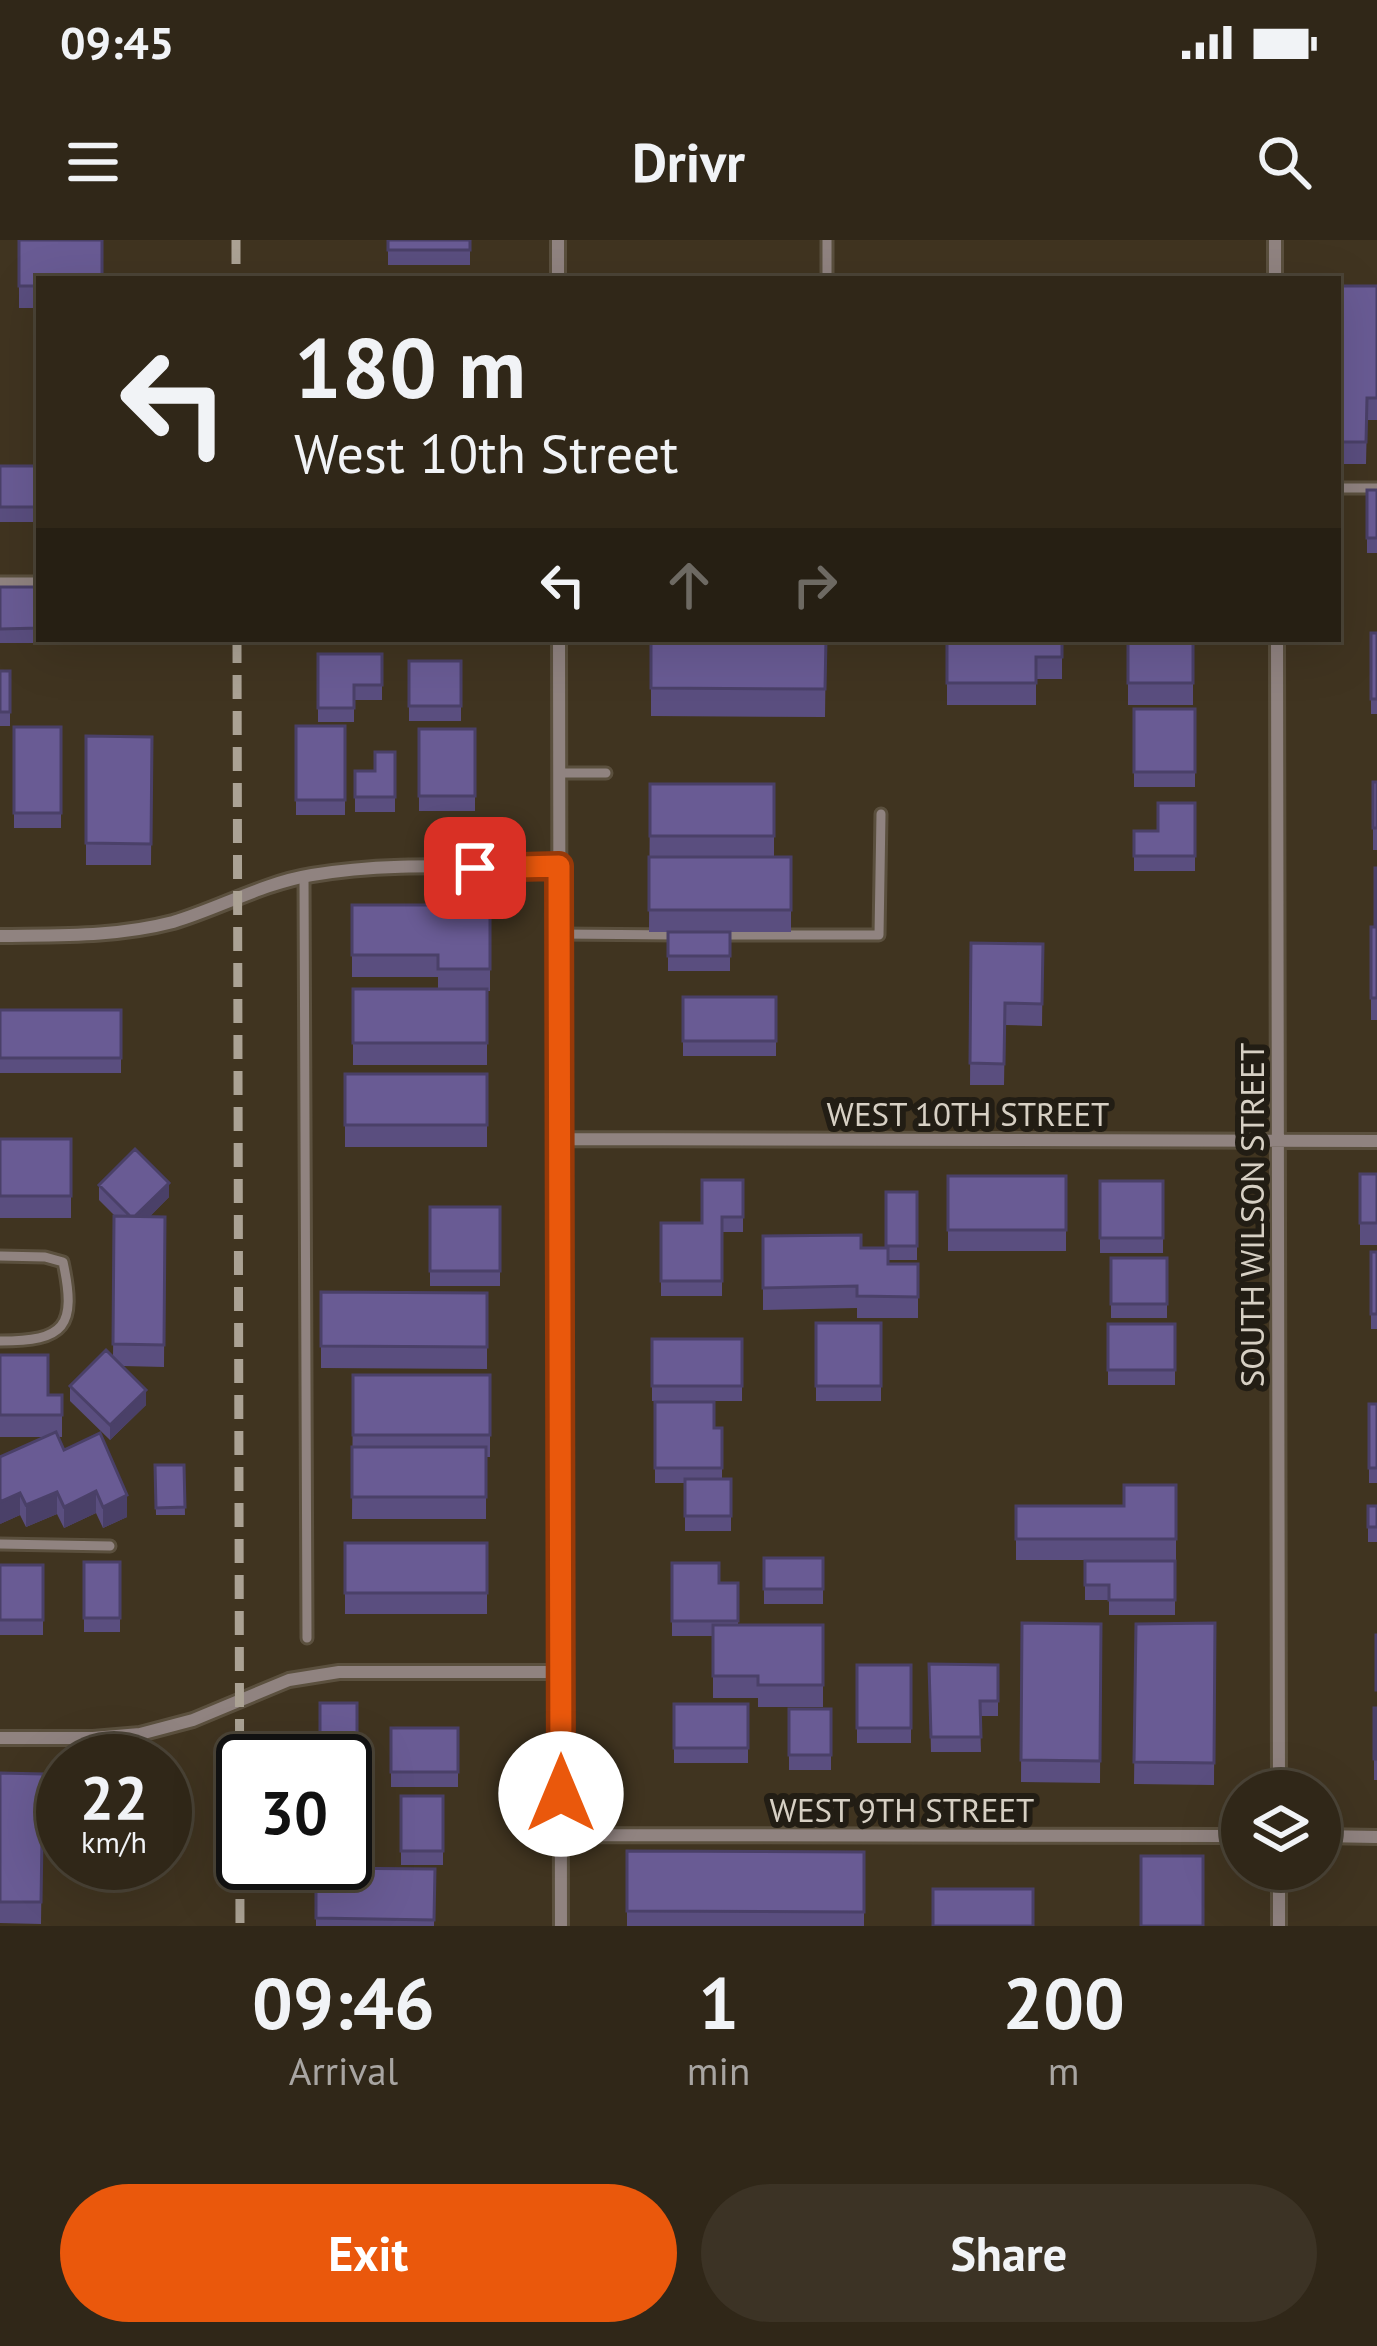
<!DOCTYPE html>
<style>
body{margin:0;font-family:"PT Sans",sans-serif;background:#3c3325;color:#f1f3f6;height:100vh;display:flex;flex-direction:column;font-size:45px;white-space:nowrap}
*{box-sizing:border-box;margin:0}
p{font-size:39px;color:#a8a5a2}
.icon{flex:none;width:66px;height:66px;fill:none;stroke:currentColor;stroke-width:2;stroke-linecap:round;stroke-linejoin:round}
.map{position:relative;height:1686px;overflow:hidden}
.side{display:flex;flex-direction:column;background:#302718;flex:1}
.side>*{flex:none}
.top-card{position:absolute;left:36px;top:36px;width:1305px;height:366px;border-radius:0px;box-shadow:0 12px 48px #0002,0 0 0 3px #4b4437;background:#302718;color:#f1f3f6;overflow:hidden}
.controls{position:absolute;left:1221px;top:1530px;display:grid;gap:24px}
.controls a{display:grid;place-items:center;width:120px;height:120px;border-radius:50%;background:#302718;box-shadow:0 12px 48px #0002,0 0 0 3px #4b4437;font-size:60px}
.speed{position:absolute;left:36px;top:1494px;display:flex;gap:24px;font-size:60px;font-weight:700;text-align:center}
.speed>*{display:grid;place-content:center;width:156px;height:156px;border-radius:50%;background:#302718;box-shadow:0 12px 48px #0002,0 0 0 3px #4b4437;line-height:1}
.speed small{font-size:30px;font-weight:400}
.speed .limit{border:6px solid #111;border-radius:18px;background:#fff;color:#111}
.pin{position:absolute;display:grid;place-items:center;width:102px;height:102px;color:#fff;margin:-51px;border-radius:24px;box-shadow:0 6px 18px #0006}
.me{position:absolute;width:132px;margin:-66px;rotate:0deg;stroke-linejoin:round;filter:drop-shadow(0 0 9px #0008)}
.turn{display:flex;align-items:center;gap:42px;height:252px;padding:0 60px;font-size:54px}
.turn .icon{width:156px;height:156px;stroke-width:2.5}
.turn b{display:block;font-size:84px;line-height:102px}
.lanes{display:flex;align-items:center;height:114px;padding:0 60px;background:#0003;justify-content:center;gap:60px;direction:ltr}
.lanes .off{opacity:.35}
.eta{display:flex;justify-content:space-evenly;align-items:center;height:204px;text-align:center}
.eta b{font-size:72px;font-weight:600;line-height:84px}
.cta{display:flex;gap:24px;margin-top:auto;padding:24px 60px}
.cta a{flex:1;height:138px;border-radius:72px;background:#ea580c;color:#fff;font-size:48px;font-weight:600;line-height:138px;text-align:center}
.cta a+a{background:#3c3325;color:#f1f3f6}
.status{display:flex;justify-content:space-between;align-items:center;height:84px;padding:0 60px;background:#302718;direction:ltr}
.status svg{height:33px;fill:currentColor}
header{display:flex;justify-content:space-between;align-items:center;height:156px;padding:0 60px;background:#302718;font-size:54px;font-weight:600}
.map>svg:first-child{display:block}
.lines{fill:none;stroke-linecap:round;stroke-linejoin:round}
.service-casing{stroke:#5b503e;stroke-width:15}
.minor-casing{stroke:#5b503e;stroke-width:18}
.service{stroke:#908380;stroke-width:9}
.minor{stroke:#908380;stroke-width:12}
.rail{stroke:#aba294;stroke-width:9;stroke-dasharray:24 12;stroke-linecap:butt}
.wall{fill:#5a4e7f}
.shaded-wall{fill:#4a4068}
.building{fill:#695b94;stroke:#4a4068;stroke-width:3}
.route-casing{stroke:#983908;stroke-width:30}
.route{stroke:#ea580c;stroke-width:21}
.labels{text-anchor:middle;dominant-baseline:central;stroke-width:12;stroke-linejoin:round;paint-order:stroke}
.street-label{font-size:33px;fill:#d7d0c4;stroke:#221d14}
</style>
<div class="status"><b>09:45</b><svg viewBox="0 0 49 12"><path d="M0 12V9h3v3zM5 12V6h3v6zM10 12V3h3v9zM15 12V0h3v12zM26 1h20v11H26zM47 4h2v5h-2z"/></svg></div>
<header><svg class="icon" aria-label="menu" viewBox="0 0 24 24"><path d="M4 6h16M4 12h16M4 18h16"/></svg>Drivr<svg class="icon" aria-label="search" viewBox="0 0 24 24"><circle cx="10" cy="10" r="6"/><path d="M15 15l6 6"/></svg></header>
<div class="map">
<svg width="1377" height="1686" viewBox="0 0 1377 1686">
<rect width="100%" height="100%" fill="#403420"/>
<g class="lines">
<g class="service-casing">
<path id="service" d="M827 0V39
M1338 248H1377
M0 342H39
M559 533H606
M304 636 307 1398
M559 694 679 695
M720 695H879L881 574
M0 1016 45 1017 63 1022C77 1087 65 1101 0 1101
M0 1304 110 1306"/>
</g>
<g class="minor-casing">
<path id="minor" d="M558 0V39
M1275 0V39
M559 399 561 1686
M1277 399 1279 1551
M0 696C58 695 116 697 173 682 220 668 263 643 312 635 392 621 477 628 559 627
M559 899 1377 901
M0 1498H93L140 1494 193 1480 289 1440 339 1432H560
M561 1595 1242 1596
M1320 1596 1377 1597
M1279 1629V1686"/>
</g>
<use href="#service" class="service"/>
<use href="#minor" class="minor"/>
<path class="rail" d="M236 0V39
M237 399 240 1686"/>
</g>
<path class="wall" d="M19 0 39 39V68H19Z
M388 0H470V25H388Z
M1339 46H1377V180H1367L1366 224H1338Z
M0 226H39V282H0Z
M1367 250H1377V313H1367Z
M0 347H39L40 403H0Z
M1371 393H1377V474H1371Z
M651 399H826L825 477 651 476Z
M1062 399V439H1036V465H947V403H1023Z
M1128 399H1193V465H1128Z
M318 414H382V460H354V482H318Z
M409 421H461V481H409Z
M0 431H10V486H0Z
M1134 469H1195V547H1134Z
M296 486H345V575H296Z
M14 487H61V588H14Z
M419 489H475V571H419Z
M86 496 152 497 151 625H86Z
M395 512V572H355V531H375Z
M1373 542H1377V610H1373Z
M650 544H774V617H791V692H649Z
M1195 563V631H1134V591H1158Z
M1377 628V780H1371V687H1375Z
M352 665H490V751H487V825H353V749H438V737H352Z
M668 692H730V731H668Z
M971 703 1043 704 1042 786 1005 785 1004 845H970Z
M683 757H776V816H683Z
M0 770H121V833H0Z
M345 834H487V907H345Z
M0 899H71V978H0Z
M1360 934H1377V1005H1360Z
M948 936H1066V1011H948Z
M743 940V992H722V1056H661V983H702Z
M1100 941H1163V1013H1100Z
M99 945 169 957 150 976 165 977 164 1127 123 1126 146 1165 110 1200 70 1161V1146L113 1116 115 976 99 960Z
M886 952H917V1020H888V1024H918V1078H857V1068L763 1070V996L861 1008H886Z
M430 967H500V1046H430Z
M1371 1012H1377V1089H1371Z
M1111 1018H1167V1078H1111Z
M321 1052 487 1053V1129L321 1128Z
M816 1083H881V1161H816Z
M1108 1084H1175V1145H1108Z
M652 1099H742V1161H652Z
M0 1115 48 1155H62V1197H58L64 1210 127 1277 103 1288 96 1273 64 1288 57 1274 26 1287 20 1275 0 1284 43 1197H0Z
M353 1135H490V1217H486V1279H352Z
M655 1162 714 1188H722V1239H731V1291H685V1243H655Z
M1369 1164H1377V1243H1369Z
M155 1225H184L185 1275H156Z
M1176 1245V1320H1016V1266H1124Z
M1368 1266H1377V1302H1368Z
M345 1303H487V1374H345Z
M764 1318H823V1364H764Z
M1085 1321H1175V1375H1109V1360H1085Z
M84 1322H120V1392H84Z
M672 1323 719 1343H738V1385H823V1467H758V1458H713V1396H672Z
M0 1325H43V1395H0Z
M1022 1383 1101 1384 1100 1543 1021 1542Z
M1215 1383 1214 1545 1134 1544 1136 1384Z
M929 1424 998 1425V1476H980L981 1512H931Z
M857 1425H911V1503H857Z
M320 1463H357V1518H320Z
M674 1464H748V1523H674Z
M1374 1468H1377V1540H1374Z
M789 1469H831V1530H789Z
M391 1488H458V1547H391Z
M0 1533 43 1534 41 1684 0 1683Z
M401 1556H443V1625H401Z
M627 1611 864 1612V1686H627Z
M316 1628 435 1629 434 1686H316Z"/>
<path class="shaded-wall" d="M169 943V957L133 994V979Z
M146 1150V1165L110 1200V1185Z
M96 1251V1273L64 1288V1267Z
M57 1252V1274L26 1287V1265Z
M20 1253V1275L0 1284V1262Z
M127 1255V1277L103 1288V1267Z"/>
<path class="building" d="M19 0H102V39H39V46H19Z
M388 0H470V10H388Z
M388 35H471V39H388Z
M1339 46H1377V158H1367L1366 202H1338Z
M0 226H39V267H0Z
M1367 250H1377V298H1367Z
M0 347H39V388L0 389Z
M1371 393H1377V459H1371Z
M651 399H826L825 449 651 448Z
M1023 399H1062V417H1036V443H947V403H1023Z
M1128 399H1193V443H1128Z
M318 414H382V445H354V468H318Z
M409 421H461V466H409Z
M0 431H10V472H0Z
M1134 469H1195V532H1134Z
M296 486H345V560H296Z
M14 487H61V573H14Z
M419 489H475V556H419Z
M86 496 152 497 151 604 86 603Z
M375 512H395V557H355V531H375Z
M1373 542H1377V588H1373Z
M650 544H774V596H650Z
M1158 563H1195V616H1134V591H1158Z
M649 617H791V670H649Z
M1375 628H1377V686H1375Z
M352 665H490V729H438V715H352Z
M1371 687H1377V758H1371Z
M668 692H730V716H668Z
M971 703 1043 704 1042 764 1005 763 1004 824 970 823Z
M353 749H487V803H353Z
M683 757H776V801H683Z
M0 770H121V818H0Z
M345 834H487V885H345Z
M0 899H71V956H0Z
M135 909 169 943 135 976H130L99 945Z
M1360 934H1377V983H1360Z
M948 936H1066V990H948Z
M702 940H743V977H722V1041H661V983H702Z
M1100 941H1163V998H1100Z
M886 952H917V1006H886Z
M430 967H500V1031H430Z
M114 976 165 977 164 1105 113 1104Z
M861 995V1008H888V1024H918V1057L857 1056V1046L763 1048V996Z
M1371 1012H1377V1074H1371Z
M1111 1018H1167V1064H1111Z
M321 1052 487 1053V1107L321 1106Z
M816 1083H881V1146H816Z
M1108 1084H1175V1130H1108Z
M652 1099H742V1146H652Z
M106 1110 146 1150 110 1185 70 1146Z
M0 1115H48V1155H62V1175H0Z
M353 1135H490V1195H353Z
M655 1162H714V1188H722V1228H655Z
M1369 1164H1377V1228H1369Z
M56 1192 64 1210 100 1193 127 1255 103 1267 96 1251 64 1267 57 1252 26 1265 20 1253 0 1262V1217Z
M352 1207H486V1257H352Z
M155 1225H184L185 1267 156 1268Z
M685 1239H731V1276H685Z
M1124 1245H1176V1299H1016V1266H1124Z
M1368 1266H1377V1287H1368Z
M345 1303H487V1353H345Z
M764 1318H823V1349H764Z
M1085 1321H1175V1360H1109V1345H1085Z
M84 1322H120V1378H84Z
M672 1323H719V1343H738V1381H672Z
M0 1325H43V1380H0Z
M1022 1383 1101 1384 1100 1521 1021 1520Z
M1215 1383 1214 1523 1134 1522 1136 1384Z
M713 1385H823V1445H758V1436H713Z
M1376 1395H1377V1450H1376Z
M929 1424 998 1425V1461H980L981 1497H931Z
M857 1425H911V1488H857Z
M320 1463H357V1503H320Z
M674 1464H748V1508H674Z
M1374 1468H1377V1519H1374Z
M789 1469H831V1515H789Z
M391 1488H458V1532H391Z
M0 1533 43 1534 41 1662H0Z
M401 1556H443V1611H401Z
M627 1611 864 1612V1672L627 1671Z
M1141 1616H1203V1686H1141Z
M316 1628 435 1629 434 1680 316 1678Z
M933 1649H1033V1686H933Z"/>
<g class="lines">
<g class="route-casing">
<path id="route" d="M475 628 559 626 561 1554"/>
</g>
<use href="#route" class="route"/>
</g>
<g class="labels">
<g class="street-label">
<text x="968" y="873">WEST 10TH STREET</text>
<text transform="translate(1251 975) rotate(-90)">SOUTH WILSON STREET</text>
<text x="902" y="1569">WEST 9TH STREET</text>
</g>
</g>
</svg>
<div class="controls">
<a><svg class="icon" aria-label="layers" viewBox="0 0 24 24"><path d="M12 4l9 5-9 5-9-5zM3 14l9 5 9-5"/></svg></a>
</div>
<div class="speed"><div>22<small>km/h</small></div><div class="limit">30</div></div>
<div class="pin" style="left:475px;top:628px;background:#d93025"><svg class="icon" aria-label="arrive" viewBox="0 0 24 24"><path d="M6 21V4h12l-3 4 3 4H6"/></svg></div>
<svg class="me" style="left:561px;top:1554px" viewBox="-20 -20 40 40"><circle r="19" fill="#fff"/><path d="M0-13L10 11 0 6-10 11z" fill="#ea580c"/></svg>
<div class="top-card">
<div class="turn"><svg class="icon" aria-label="left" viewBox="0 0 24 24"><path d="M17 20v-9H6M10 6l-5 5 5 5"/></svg><div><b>180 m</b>West 10th Street</div></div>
<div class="lanes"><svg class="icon" aria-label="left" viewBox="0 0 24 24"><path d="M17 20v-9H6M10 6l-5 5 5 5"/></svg><svg class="icon off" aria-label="ahead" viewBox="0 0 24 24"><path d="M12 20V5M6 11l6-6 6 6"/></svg><svg class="icon off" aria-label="right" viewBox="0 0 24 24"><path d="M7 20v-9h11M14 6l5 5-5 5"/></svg></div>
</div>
</div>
<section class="side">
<div class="eta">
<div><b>09:46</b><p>Arrival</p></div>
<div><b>1</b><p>min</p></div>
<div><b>200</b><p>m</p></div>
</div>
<div class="cta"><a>Exit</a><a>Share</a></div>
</section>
